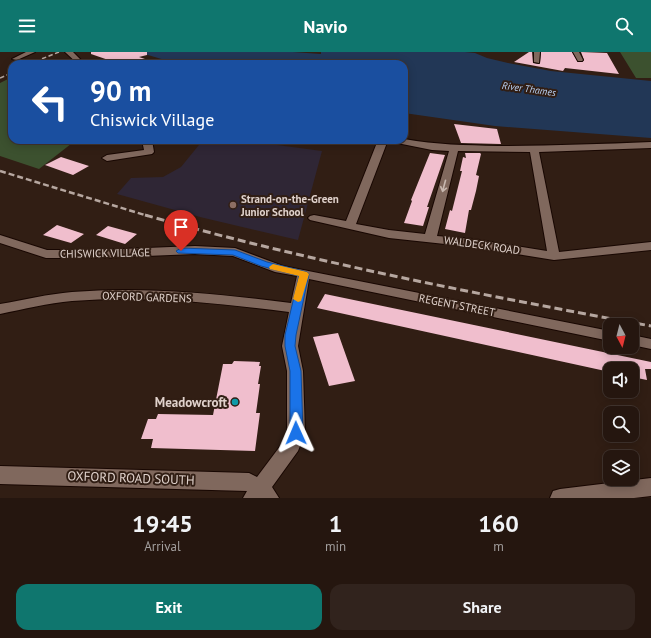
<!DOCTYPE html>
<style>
body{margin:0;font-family:"PT Sans",sans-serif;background:#31231d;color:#f1f3f6;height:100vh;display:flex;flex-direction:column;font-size:15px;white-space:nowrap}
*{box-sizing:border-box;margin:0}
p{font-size:13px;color:#a39f9e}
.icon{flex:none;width:22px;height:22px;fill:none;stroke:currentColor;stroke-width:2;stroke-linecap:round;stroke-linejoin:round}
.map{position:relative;height:446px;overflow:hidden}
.panel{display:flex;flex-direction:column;background:#25160f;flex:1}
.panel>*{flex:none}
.banner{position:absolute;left:8px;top:8px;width:400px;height:84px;border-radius:12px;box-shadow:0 2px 10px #0003,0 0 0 1px #42352f;background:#1a4fa0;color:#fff;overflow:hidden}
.needle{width:26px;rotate:173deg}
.controls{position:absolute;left:603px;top:266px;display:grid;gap:8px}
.controls a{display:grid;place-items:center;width:36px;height:36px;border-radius:8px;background:#25160f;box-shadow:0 2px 10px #0003,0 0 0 1px #42352f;font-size:20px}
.pin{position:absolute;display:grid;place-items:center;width:34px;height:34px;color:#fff;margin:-41px -17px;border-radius:50% 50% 50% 0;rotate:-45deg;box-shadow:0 0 4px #0007}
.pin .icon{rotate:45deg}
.me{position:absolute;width:44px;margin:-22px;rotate:359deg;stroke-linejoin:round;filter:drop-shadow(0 0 3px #0008)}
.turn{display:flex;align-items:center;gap:14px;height:84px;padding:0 16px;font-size:18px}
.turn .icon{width:52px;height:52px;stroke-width:2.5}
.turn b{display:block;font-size:28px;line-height:34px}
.eta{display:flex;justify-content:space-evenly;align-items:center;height:68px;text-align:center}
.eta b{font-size:24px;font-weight:800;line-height:28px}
.primary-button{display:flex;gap:8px;margin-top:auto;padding:8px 16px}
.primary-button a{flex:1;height:46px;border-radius:12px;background:#0f766e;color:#fff;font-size:16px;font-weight:800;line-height:46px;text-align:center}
.primary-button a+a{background:#31231d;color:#f1f3f6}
header{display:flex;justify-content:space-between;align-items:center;height:52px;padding:0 16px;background:#0f766e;color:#fff;font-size:18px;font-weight:800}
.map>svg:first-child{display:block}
.education{fill:#2f2635}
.green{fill:#3c512f}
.water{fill:#223756}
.building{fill:#f0becd}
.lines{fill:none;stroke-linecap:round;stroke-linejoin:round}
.street-casing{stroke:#180702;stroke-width:2}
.street{fill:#80685d;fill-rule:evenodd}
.rail-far2{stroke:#b6a7a0;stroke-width:1.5;stroke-dasharray:4.5 2.5;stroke-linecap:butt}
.rail-far1{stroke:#b6a7a0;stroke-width:2.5;stroke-dasharray:6 3;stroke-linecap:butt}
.rail{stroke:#b6a7a0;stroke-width:3;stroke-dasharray:8 4;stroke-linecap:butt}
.oneway{stroke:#c8b8b0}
.route{fill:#1a73e8;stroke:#114b97}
.slow{fill:#f59e0b}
.education-dot{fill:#8d6e63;stroke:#311e14;stroke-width:1.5}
.culture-dot{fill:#0f9aa8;stroke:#311e14;stroke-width:1.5}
.labels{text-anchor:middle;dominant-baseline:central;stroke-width:4;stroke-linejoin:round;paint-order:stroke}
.far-water-label{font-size:10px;font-style:italic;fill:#bad2f4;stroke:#311e14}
.poi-label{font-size:11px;font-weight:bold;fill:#e0d2cc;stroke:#311e14;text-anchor:start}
.street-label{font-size:11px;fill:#e0d2cc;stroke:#311e14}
.near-poi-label{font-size:13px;font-weight:bold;fill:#e0d2cc;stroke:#311e14;text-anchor:end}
.near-street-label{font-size:13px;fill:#e0d2cc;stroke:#311e14}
</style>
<header><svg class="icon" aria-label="menu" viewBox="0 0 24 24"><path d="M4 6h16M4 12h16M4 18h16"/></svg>Navio<svg class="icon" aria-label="search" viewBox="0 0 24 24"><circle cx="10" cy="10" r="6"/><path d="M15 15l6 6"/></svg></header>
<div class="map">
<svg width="651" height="446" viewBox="0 0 651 446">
<rect width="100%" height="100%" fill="#311e14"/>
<path class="education" d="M203 88H264L262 91 322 99 298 188 200 165 117 142 131 126 163 125 181 115Z"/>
<path class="green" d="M620 0H651V26H636Z
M12 25V88H76L39 117 0 104V31Z"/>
<path class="water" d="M138 0H293L321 2V0H465L475 1 487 6 508 11 551 19 651 29V86L495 74 404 61V12H178Z"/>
<path class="building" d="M91 0H147V3L139 5 151 9V12H120L91 2Z
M529 0H532L533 11 539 12 540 11 541 0H572L578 10H582L584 8 581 0 607 1 619 22 565 16 563 19 514 10Z
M454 72 497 77 501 92 461 91Z
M430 101 445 103 427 155H429L423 174 404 171 412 149 411 148Z
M465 101H480L481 102 476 123 479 124 476 139 471 158H469L465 181 445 177 450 158 452 159 462 119H460L463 105 466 106Z
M61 105 89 114 73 123 45 113Z
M57 173 84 182 71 191 43 183Z
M108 174 137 182 125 192 96 183Z
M325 242 651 310V317H645L647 328 632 325V317H610V320L317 256Z
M338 281 355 329 329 334 313 285Z
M234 309 260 310 259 314H261L258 332H260L256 361H260L255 399 151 396 153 387H141L148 367H156L158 362 213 363 223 312H232Z"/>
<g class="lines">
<g class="street-casing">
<path id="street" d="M26 0H35L17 8 12 7Z
M65 0H73L85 12H78Z
M534 0H540L539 11 534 10Z
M573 0H579L583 8 582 9H578Z
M404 87C437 93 465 93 498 94 549 94 600 92 651 90V96L539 100 559 200 651 190V198L554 208 473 195 389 186 310 168 308 166 310 164 314 163 346 169 378 88H388L356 172 389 178 425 182 449 99 432 98 397 91 392 88H404ZM458 99 530 100 547 199 473 187 437 184Z
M142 88H152L154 100 152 102 107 109 102 106 107 103 144 98Z
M0 183 47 198H98L195 194 235 196 283 214 610 279V289L309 227 298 294 303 319 305 381 298 399 272 435 279 446H243L247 439 0 432V414L249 421 257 425 284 389 287 381V319L282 294 289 260C218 251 144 243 72 249 48 251 24 257 0 262V252C24 248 48 242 72 240 145 234 219 242 291 251L297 224 275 220 233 204 195 202 98 206H46L0 191Z
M632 283 651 287V297L632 293Z
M651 426V444L634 446H550L553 439 560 437Z"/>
</g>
<use href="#street" class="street"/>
<path class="rail-far2" d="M29 12 59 0
M0 26 12 21"/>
<path class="rail-far1" d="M0 119 148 164"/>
<path class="rail" d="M145 163C311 210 481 243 651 274"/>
</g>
<defs><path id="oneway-shaft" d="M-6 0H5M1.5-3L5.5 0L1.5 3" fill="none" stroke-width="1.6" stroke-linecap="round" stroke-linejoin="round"/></defs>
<use class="oneway" href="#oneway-shaft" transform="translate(444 134) rotate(105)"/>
<path class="route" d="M181 196 235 198 267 210 307 220 309 222 296 283 295 294 301 319 303 381 301 384 296 386 292 384 290 381V319L285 294V283L299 224 261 214 233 203 178 201 176 199Z"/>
<path class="slow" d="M273 212 307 220 309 222 301 249 298 250 293 247 299 224 270 217 269 215Z"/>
<circle class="education-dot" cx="233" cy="153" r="4"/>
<circle class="culture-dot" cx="235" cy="350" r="4"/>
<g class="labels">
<g class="far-water-label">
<text transform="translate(529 37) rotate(8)">River Thames</text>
</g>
<g class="poi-label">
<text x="241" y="147">Strand-on-the-Green<tspan x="241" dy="13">Junior School</tspan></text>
</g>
<g class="street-label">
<text transform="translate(482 193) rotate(8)">WALDECK ROAD</text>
<text transform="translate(105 201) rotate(-1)">CHISWICK VILLAGE</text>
<text transform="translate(147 245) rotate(2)">OXFORD GARDENS</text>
<text transform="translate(457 253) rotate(11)">REGENT STREET</text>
</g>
<g class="near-poi-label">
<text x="227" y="350">Meadowcroft</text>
</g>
<g class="near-street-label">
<text transform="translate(131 426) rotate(2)">OXFORD ROAD SOUTH</text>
</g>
</g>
</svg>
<div class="controls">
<a><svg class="needle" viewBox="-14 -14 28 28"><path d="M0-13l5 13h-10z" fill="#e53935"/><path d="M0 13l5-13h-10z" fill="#a39f9e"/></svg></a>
<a><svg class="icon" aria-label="sound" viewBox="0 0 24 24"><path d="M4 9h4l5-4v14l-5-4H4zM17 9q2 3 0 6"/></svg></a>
<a><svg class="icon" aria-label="search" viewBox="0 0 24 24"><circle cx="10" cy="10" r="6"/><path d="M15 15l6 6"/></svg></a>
<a><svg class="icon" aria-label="layers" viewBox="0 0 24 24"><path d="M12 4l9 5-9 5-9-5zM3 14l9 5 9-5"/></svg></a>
</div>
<div class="pin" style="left:181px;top:199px;background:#d93025"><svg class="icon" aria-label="arrive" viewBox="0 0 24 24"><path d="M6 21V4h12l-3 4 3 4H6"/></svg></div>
<svg class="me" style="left:296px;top:381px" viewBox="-20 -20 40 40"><path d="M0-17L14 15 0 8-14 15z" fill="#1a73e8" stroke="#fff" stroke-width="4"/></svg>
<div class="banner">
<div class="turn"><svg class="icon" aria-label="left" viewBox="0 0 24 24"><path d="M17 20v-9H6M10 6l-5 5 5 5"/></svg><div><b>90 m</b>Chiswick Village</div></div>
</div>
</div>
<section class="panel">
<div class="eta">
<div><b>19:45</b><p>Arrival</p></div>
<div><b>1</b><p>min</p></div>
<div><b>160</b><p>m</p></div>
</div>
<div class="primary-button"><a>Exit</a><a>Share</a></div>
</section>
